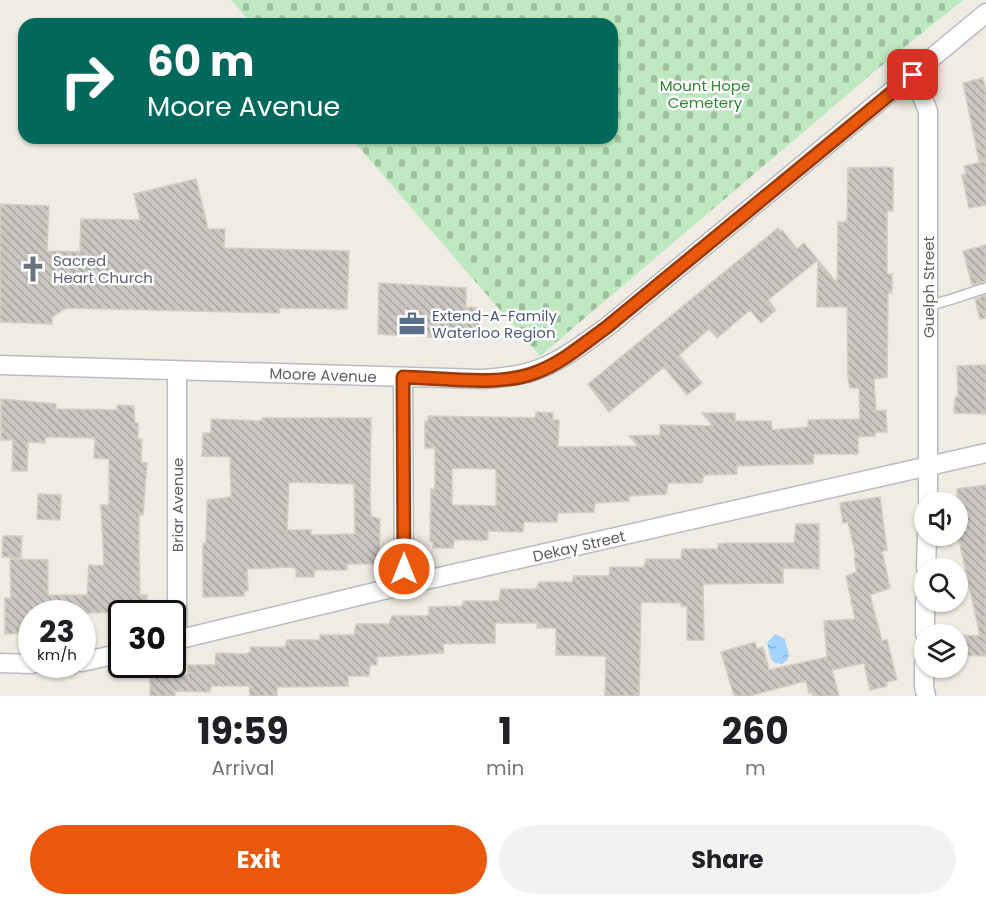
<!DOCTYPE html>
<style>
body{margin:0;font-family:Poppins,sans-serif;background:#f2f2f2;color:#202124;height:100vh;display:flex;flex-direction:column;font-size:22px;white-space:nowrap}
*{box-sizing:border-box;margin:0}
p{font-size:20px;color:#757577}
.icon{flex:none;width:33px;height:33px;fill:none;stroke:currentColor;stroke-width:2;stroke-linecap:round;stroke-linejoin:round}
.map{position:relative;height:696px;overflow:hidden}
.details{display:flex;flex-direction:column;background:#fff;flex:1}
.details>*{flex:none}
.guide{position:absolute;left:18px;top:18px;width:600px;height:126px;border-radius:18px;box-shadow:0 2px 4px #0004;background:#00695c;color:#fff;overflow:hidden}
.fabs{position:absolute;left:914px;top:492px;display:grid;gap:12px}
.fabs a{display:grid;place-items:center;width:54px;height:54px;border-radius:50%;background:#fff;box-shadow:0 2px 4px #0004;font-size:30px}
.speed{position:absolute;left:18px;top:600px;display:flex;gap:12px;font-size:30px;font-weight:700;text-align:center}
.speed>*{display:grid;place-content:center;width:78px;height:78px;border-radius:50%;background:#fff;box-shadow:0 2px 4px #0004;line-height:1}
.speed small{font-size:15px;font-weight:400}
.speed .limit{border:3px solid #111;border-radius:9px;background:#fff;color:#111}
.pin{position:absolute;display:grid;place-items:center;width:51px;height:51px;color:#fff;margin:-26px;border-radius:12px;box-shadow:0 3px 9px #0006}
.me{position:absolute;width:66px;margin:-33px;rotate:0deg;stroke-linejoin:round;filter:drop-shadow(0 0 4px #0008)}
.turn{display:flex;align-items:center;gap:21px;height:126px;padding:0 30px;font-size:27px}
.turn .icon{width:78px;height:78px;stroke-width:2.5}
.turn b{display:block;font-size:42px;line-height:51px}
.eta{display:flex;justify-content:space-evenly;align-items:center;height:102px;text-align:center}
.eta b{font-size:36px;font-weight:700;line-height:42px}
.cta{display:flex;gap:12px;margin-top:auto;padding:12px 30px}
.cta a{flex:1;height:69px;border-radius:36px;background:#ea580c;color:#fff;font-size:24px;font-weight:700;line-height:69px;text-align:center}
.cta a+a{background:#f2f2f2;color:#202124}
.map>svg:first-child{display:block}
.cemetery{fill:url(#cemetery-stones)}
.water{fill:url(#water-ripples)}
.building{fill:url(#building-back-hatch);stroke:#d4cec1;stroke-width:1.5;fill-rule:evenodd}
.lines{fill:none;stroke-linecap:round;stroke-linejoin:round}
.service-casing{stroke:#b8bbc0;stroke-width:12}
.minor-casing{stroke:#b8bbc0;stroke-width:21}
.service{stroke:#fff;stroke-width:9}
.minor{stroke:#fff;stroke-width:18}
.route-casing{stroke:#983908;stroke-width:15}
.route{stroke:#ea580c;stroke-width:10}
.labels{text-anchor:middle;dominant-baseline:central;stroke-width:5;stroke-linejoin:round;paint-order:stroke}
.park-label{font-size:15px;fill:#308637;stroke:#fff}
.worship-label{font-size:15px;fill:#5b616d;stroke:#fff;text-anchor:start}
.street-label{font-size:15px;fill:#5b5f64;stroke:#fff}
.service-label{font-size:15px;fill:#4e5e75;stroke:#fff;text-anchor:start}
</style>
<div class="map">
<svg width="986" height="696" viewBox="0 0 986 696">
<defs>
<pattern id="cemetery-stones" width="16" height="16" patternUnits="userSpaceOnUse" patternTransform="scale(1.5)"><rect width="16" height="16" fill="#bee8bf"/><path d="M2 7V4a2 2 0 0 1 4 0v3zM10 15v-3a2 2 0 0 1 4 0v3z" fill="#9dbf9f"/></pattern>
<pattern id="water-ripples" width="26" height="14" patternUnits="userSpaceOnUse" patternTransform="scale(1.5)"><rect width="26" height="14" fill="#a3d4ff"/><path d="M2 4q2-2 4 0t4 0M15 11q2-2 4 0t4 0" fill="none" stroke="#88afd2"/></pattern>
<pattern id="building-back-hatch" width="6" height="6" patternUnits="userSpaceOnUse" patternTransform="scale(1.5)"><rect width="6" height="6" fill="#cac6c0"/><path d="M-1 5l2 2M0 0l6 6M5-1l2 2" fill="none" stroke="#a7a4a0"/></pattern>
</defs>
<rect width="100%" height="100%" fill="#efece3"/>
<path class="cemetery" d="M231 0H963L875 71 540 356 351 138H612V24H252Z"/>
<path class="water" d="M775 634 785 639 789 655 787 660 782 664 775 663 771 659 767 643Z"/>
<path class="building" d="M983 78 986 91V160L979 161 963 83Z
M986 161V205L969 208 962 175 966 174 964 166Z
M888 167 893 168V211H887V274H892V293H888L887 377 874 379 876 411 886 410 887 432H875V436L858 437V454H814L813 464 737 466V474L704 475 702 483H668L666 494 629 496V501L595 503 594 512 558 513 557 522H524L523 532 488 531V540H454L453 548H433V542L430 541 431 489H435V448H425V421H428V416L535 418 536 412 553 413V420H559L558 447 638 446 629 436 660 435V425L713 426 702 413H735V421H771L772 430 808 427V420L860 419 859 388H850L848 379 847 307H817L818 260 837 283 838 222H847L848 168ZM452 468 496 469V506L452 505Z
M196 179 208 229H225L224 248 349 251 347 309 279 308V313L66 308 52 317V324L0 322V204L49 206 47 251 80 252 81 219 140 220 134 194Z
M778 228 781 232 782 230 797 249 804 243 818 260 768 300 776 310 761 323 750 310 717 338 709 329 679 355 702 383 687 395 664 367 609 412 588 384Z
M986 245V281L972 285 963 251Z
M379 283 466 288V307L480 308 479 340 378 334Z
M986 295V318L980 319 975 299Z
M986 365V414L954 413 955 397H958L957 366Z
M1 399 56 404V409L117 410V405L134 406 135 423H138V439H142L141 462 147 463 143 515H139V549L140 595H147V612L28 614 27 633 5 634V598H11L10 559 48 560V595H87L89 565 104 566 101 505H109V459L94 458 95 438 45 437V443L28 442 27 471H12L13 440H1Z
M262 418H371L370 499 371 516 380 519 379 564H347V570H314V577H296V569L291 567 247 569 248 591H244V596L203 597V543H206L207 500 231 497 230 457 202 456 203 433H211V419L262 421ZM289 482 354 484 355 534 311 535V530H287Z
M986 485V656L957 655V635L980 636 957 531V489Z
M38 494 61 495 60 520 37 519Z
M880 497 887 550 882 551 890 588 870 595 882 641 887 640 897 680 886 682 887 686 870 690 864 663 832 670 839 696H813L812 692 809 693 806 681 749 696H734L721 652 755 642 757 649 763 647 769 670 827 657 824 621 855 619 846 576 857 572 854 558 856 557 848 522 843 523 840 503Z
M796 524H819V569L783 568V583L703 584 704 640H687V606H681V603L641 602 639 696H605L606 656 556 655V628H537V623H495V643L443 644 444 653 377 657V665H370L369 676H348V686L277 687V696H250L249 686H211L210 692 175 691V696H150V674L188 675V665H215L216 653 247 654 251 651 250 647H285L287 640H320V635H354L356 624H389L392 616H426L429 614V607L462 606 464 601H499L501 589H536L539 582H572L574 576H609L610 567H644L646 559H681L682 549H718V544L726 543H794Z
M3 536H22L21 558 2 557Z"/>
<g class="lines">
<g class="service-casing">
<path id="service" d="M928 305C946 303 967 293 986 288"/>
</g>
<g class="minor-casing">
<path id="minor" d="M913 75 928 111V502
M0 365 482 379C543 376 559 361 607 327L986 13
M177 371V640
M403 377 404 585
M926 568 927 536
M925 634V602
M172 641 404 585 986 453
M82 662 122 653
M0 663 32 664
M54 664H72
M924 665V686L926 696"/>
</g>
<use href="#service" class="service"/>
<use href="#minor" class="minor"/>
</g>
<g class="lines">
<g class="route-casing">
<path id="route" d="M404 569 403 377C443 378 501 387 537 372 563 362 585 343 607 327L913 75"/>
</g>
<use href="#route" class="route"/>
</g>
<defs>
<g id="church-bare" transform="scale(2.07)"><path d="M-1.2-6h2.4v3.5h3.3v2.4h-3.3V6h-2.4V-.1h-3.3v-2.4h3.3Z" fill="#6b7280" stroke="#fff" stroke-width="2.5" paint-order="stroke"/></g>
<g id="office-bare" transform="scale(2.07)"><path d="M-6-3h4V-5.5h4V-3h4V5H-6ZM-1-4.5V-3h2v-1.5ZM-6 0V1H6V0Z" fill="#5c6f8a" stroke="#fff" stroke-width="2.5" paint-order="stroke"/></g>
</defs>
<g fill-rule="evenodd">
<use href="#church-bare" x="33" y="269"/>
<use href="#office-bare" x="412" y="324"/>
</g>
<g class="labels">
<g class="park-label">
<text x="705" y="85">Mount Hope<tspan x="705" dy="17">Cemetery</tspan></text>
</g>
<g class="worship-label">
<text x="53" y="260">Sacred<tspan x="53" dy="17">Heart Church</tspan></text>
</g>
<g class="street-label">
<text transform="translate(928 287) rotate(-90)">Guelph Street</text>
<text transform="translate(323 375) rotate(2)">Moore Avenue</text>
<text transform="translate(177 505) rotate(-90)">Briar Avenue</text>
<text transform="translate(579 546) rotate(-13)">Dekay Street</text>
</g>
<g class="service-label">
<text x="432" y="315">Extend-A-Family<tspan x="432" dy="17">Waterloo Region</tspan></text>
</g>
</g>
</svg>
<div class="fabs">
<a><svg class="icon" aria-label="sound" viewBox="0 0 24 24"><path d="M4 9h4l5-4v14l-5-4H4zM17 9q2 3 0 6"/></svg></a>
<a><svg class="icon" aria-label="search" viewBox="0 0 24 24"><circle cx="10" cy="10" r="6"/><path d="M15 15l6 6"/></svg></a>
<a><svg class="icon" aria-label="layers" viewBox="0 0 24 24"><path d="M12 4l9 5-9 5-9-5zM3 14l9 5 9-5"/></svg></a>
</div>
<div class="speed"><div>23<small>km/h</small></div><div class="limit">30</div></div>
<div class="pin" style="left:913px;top:75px;background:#d93025"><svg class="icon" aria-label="arrive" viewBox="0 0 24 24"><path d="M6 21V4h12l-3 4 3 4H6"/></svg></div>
<svg class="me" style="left:404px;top:569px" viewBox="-20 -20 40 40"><circle r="17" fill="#ea580c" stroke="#fff" stroke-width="3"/><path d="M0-11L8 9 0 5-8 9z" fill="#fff"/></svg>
<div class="guide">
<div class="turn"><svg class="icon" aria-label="right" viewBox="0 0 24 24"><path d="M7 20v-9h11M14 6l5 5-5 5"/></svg><div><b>60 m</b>Moore Avenue</div></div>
</div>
</div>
<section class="details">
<div class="eta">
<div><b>19:59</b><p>Arrival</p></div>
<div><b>1</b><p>min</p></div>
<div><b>260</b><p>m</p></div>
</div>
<div class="cta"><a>Exit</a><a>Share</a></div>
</section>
